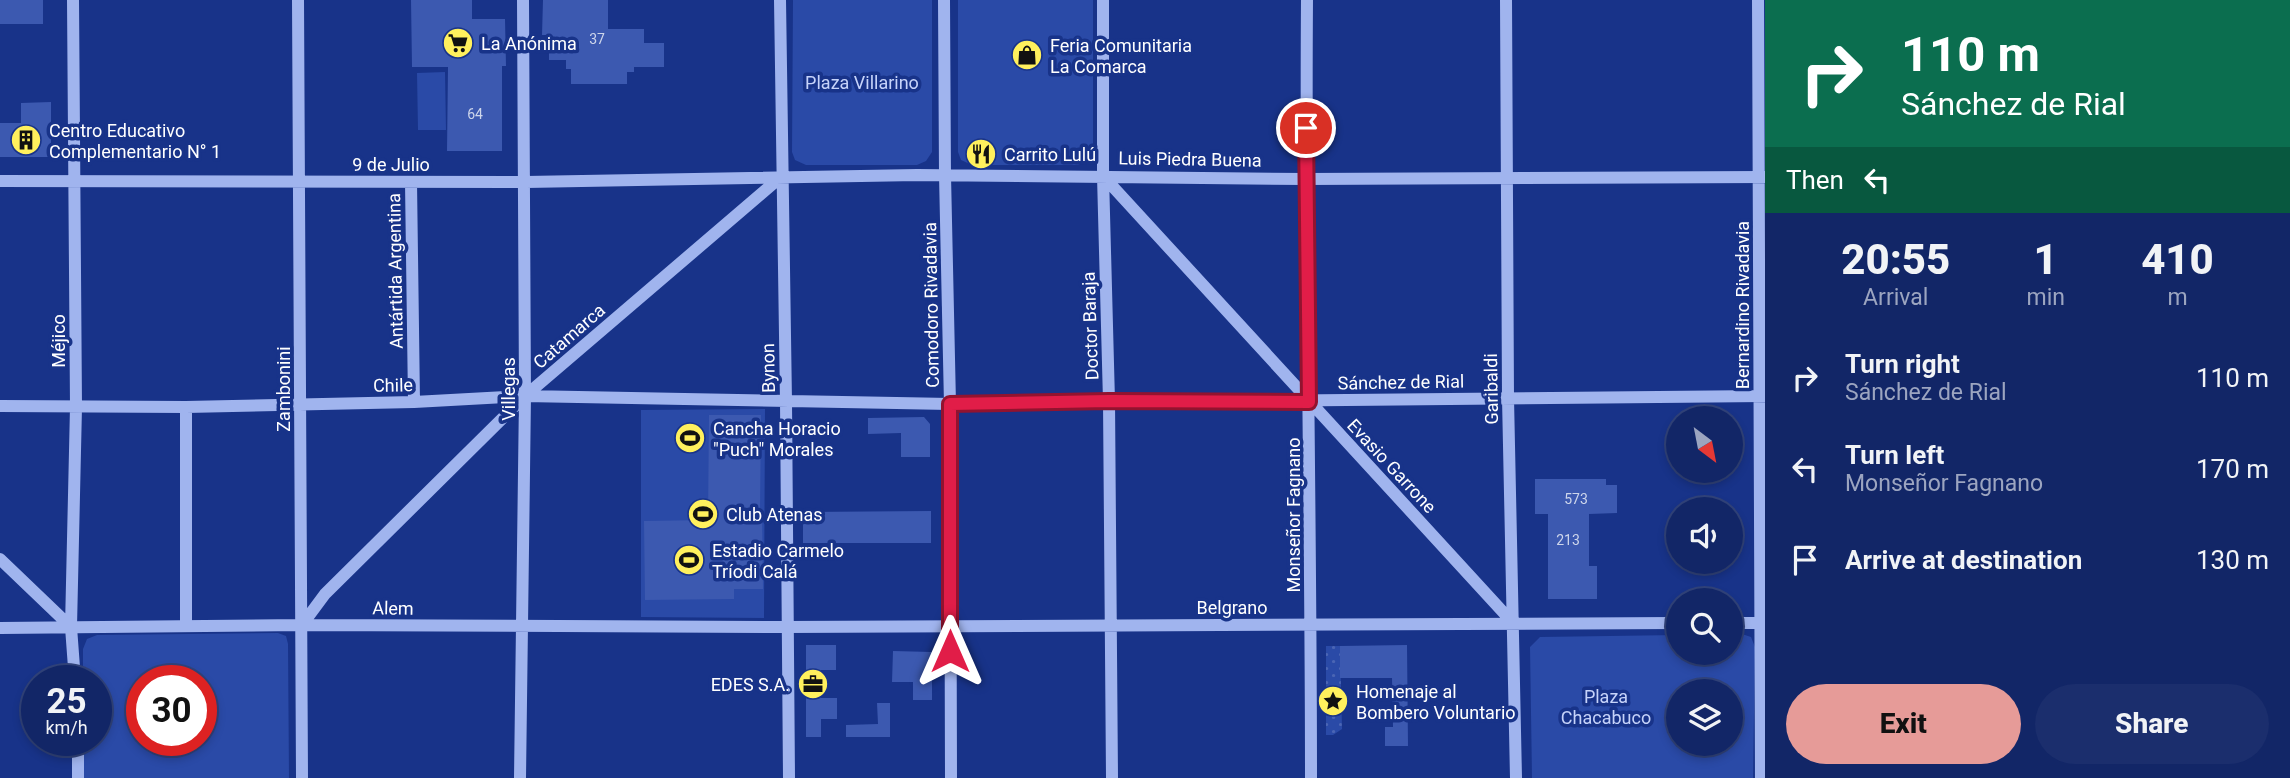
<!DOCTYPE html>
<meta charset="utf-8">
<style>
body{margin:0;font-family:Roboto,sans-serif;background:#1b2e6d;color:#f1f3f6;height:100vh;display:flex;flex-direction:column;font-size:26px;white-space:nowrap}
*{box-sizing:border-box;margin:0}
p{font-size:23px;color:#9ca5c0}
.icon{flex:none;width:38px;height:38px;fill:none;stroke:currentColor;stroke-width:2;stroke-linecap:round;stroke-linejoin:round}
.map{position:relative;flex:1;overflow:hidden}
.sheet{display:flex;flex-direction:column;background:#122667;width:525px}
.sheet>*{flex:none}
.guide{background:#0b6e4f;color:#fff;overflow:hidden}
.needle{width:46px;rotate:148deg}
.fabs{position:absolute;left:1666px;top:406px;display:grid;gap:14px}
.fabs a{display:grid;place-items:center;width:77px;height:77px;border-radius:50%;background:#122667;box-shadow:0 4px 10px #0003,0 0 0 2px #31437b;font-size:35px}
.speed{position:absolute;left:21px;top:665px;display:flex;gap:14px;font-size:35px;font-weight:700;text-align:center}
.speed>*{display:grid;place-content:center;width:91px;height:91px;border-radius:50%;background:#122667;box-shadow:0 4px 10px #0003,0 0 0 2px #31437b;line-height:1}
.speed small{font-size:18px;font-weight:400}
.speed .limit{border:10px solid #d22;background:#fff;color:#111}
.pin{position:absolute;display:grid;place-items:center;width:60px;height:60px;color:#fff;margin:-30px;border:4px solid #fff;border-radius:50%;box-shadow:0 2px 7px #0007}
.me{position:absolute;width:77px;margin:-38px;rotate:0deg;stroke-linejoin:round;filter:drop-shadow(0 0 5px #0008)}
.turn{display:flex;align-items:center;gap:24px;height:147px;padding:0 21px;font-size:32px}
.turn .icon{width:91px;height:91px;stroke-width:2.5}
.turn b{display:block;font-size:49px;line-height:60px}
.then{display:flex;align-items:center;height:66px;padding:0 21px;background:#0003;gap:14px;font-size:26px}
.eta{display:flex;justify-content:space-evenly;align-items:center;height:119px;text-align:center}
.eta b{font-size:42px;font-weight:800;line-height:49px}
.primary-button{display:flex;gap:14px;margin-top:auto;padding:14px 21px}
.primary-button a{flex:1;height:80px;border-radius:42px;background:#e69b98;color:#111;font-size:28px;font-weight:800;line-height:80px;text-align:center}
.primary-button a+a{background:#1b2e6d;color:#f1f3f6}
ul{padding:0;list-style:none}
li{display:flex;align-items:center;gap:21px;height:91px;padding:0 21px}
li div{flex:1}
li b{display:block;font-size:26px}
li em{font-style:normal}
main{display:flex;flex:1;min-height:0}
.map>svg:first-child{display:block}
.grass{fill:url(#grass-dots)}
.park{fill:#2a4aa7;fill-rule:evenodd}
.building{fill:#3c59b0}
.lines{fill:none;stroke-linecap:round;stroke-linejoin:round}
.minor{stroke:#a0b4ee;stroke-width:12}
.route-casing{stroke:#92132f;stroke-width:18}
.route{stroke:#e11d48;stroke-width:12}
.labels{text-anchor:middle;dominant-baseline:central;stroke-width:7;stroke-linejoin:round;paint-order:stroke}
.number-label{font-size:14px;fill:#ced6eb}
.poi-label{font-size:18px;fill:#fff;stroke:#183389;text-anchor:start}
.park-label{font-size:18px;fill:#c6d3fa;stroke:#183389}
.street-label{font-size:18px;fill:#fff;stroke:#183389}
</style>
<main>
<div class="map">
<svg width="1765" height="778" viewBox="0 0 1765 778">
<defs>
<pattern id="grass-dots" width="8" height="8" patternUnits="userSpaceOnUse" patternTransform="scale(1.75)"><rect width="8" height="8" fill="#2a4aa7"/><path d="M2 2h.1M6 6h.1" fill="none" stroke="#4a65b4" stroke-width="1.8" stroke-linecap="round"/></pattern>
</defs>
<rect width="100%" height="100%" fill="#183389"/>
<path class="grass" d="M1326 646H1340L1342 729 1333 735H1326Z"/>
<path class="park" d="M793 0H932V152L926 161 917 165H806L795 160 792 152Z
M958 0H1093V151L1088 160 1078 165H972L961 160 958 152Z
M445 72 446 130H418L417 73Z
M765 409 764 618 641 617V410Z
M278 633 286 636 288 644 289 778H83V740H96V681H83V649L87 639 97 635ZM142 681H201V740H142Z
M1731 634H1742L1751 637 1755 647 1753 778H1532L1530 647 1540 637 1678 635V653H1731ZM1678 691H1731V744H1678Z"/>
<path class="building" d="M0 0H43V24H0Z
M411 0H472V19H505L506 66H502V151H447L448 67H412Z
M543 0H608V29H644V43H664V67H634V72H627V84H571V69H566V60H549V35H542Z
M51 102V157H0V123H21V103Z
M709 415H761L760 513H762L763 589H734V599L645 600 644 521 708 520Z
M924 417 930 424V457H901V433L868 434V418Z
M1535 479H1606V485H1617V513L1589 514V566H1597V599H1548V514H1535Z
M931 511V543H803V512Z
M806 645H836V670H821V698H837V719H821V737H806Z
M1407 645 1408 746H1385V727H1393L1392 678H1340V646Z
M893 651 932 652V700H913V682H892Z
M877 703H890V737H846V725L878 724Z"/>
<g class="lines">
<path class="minor" d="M73 0 76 407 71 627 75 681
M298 0 302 778
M780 0 786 402 789 778
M944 0 945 175 950 404 951 778
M1103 0V176L1109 401 1112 778
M1307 0C1305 259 1311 519 1311 778
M1506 0 1508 398 1516 778
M1758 0 1761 778
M1103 176 1514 624
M0 181 526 182 917 175 1305 179 1765 177
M411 182 414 402
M0 406 186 407 414 402 525 396 950 404 1765 396
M186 407V626
M0 559 71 627
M1731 623H1765
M302 625 325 594 525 396 782 176
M0 628 302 625 786 627 1678 623
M78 740V778
M520 778 525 396 523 0"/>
</g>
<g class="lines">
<g class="route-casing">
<path id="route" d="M950 651V404L1109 401 1309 402 1306 128"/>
</g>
<use href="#route" class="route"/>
</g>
<defs>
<g id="supermarket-disc" transform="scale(1.575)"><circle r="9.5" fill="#fff05d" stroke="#183389"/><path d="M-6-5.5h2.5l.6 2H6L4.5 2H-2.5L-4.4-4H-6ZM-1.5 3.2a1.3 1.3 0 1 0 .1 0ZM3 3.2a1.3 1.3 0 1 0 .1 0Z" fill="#111"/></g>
<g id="shop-disc" transform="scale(1.575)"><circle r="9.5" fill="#fff05d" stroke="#183389"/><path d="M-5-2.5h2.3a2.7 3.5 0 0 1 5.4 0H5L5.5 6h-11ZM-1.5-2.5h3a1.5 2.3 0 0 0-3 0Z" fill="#111"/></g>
<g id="building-disc" transform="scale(1.575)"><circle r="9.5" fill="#fff05d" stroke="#183389"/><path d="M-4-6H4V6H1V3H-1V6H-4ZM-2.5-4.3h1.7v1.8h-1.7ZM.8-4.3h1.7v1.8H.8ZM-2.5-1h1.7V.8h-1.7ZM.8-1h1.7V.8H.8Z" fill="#111"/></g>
<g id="restaurant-disc" transform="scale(1.575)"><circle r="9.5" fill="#fff05d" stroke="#183389"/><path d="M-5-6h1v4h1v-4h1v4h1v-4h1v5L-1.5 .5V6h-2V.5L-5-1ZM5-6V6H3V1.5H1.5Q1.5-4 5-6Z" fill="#111"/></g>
<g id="stadium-disc" transform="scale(1.575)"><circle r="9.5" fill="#fff05d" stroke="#183389"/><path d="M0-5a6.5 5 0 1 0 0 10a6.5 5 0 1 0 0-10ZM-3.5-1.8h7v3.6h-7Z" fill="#111"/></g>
<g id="office-disc" transform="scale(1.575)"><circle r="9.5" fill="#fff05d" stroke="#183389"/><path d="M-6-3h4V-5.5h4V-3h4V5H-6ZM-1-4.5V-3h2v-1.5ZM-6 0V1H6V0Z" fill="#111"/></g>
<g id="sight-disc" transform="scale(1.575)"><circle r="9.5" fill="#fff05d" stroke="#183389"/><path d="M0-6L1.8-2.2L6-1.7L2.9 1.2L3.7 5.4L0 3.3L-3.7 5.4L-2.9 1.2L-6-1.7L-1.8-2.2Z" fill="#111"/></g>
</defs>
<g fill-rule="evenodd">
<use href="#supermarket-disc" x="458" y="43"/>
<use href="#shop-disc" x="1027" y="55"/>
<use href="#building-disc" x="26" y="140"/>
<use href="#restaurant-disc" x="981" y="154"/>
<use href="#stadium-disc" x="690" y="438"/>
<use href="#stadium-disc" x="703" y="514"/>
<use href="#stadium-disc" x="689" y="560"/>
<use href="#office-disc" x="813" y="684"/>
<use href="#sight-disc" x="1333" y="701"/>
</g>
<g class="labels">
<g class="number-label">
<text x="597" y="39">37</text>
<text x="475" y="114">64</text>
<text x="1576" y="499">573</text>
<text x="1568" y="540">213</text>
</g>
<g class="poi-label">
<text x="481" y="43">La Anónima</text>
<text x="1050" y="45">Feria Comunitaria<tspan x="1050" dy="21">La Comarca</tspan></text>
<text x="49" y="130">Centro Educativo<tspan x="49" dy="21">Complementario N° 1</tspan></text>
<text x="1004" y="154">Carrito Lulú</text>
<text x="713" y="428">Cancha Horacio<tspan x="713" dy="21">"Puch" Morales</tspan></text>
<text x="726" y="514">Club Atenas</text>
<text x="712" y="550">Estadio Carmelo<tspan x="712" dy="21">Tríodi Calá</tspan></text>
<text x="790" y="684" text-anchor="end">EDES S.A.</text>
<text x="1356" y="691">Homenaje al<tspan x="1356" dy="21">Bombero Voluntario</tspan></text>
</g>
<g class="park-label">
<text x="862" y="82">Plaza Villarino</text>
<text x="1606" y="696">Plaza<tspan x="1606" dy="21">Chacabuco</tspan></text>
</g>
<g class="street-label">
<text transform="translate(1190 159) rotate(1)">Luis Piedra Buena</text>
<text x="391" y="164">9 de Julio</text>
<text transform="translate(395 271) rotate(-91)">Antártida Argentina</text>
<text transform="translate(931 305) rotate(-91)">Comodoro Rivadavia</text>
<text transform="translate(1742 305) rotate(-90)">Bernardino Rivadavia</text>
<text transform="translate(1090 326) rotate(-92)">Doctor Baraja</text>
<text transform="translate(569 336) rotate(-41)">Catamarca</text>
<text transform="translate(58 341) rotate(-90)">Méjico</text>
<text transform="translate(768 368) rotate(-91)">Bynon</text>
<text transform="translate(1401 382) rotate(-1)">Sánchez de Rial</text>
<text transform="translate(393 385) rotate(-1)">Chile</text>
<text transform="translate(283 389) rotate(-90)">Zambonini</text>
<text transform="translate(508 389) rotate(-90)">Villegas</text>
<text transform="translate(1491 389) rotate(-91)">Garibaldi</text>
<text transform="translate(1392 466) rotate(47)">Evasio Garrone</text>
<text transform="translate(1293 515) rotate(-90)">Monseñor Fagnano</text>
<text x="1232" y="607">Belgrano</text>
<text transform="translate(393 608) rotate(1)">Alem</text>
</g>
</g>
</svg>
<div class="fabs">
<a><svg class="needle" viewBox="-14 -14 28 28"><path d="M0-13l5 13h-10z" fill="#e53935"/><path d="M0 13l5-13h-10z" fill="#9ca5c0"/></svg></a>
<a><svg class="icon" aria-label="sound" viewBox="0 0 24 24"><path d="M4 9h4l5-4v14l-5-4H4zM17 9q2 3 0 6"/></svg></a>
<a><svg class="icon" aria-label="search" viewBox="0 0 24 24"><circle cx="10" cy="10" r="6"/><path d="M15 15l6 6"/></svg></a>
<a><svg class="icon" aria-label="layers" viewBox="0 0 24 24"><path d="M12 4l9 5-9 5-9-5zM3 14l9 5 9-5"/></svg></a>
</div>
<div class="speed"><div>25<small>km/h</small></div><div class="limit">30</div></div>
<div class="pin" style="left:1306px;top:128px;background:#d93025"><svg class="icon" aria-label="arrive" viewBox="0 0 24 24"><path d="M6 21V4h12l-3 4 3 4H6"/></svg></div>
<svg class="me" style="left:950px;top:651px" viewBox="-20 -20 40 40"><path d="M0-17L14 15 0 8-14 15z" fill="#e11d48" stroke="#fff" stroke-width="4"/></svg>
</div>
<section class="sheet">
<div class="guide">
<div class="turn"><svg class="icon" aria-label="right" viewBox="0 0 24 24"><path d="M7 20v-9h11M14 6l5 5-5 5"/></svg><div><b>110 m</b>Sánchez de Rial</div></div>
<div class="then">Then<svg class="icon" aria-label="left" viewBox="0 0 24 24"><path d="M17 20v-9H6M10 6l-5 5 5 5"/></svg></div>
</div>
<div class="eta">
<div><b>20:55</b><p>Arrival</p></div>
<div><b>1</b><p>min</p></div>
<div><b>410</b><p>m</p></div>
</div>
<ul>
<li><svg class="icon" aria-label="right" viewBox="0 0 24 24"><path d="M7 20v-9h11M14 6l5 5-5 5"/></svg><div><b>Turn right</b><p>Sánchez de Rial</p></div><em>110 m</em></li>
<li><svg class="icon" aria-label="left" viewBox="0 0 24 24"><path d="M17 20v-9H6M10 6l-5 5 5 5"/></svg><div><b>Turn left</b><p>Monseñor Fagnano</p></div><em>170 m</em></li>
<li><svg class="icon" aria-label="arrive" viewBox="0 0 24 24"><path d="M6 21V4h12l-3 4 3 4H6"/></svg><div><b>Arrive at destination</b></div><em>130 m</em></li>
</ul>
<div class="primary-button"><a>Exit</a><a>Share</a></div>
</section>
</main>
